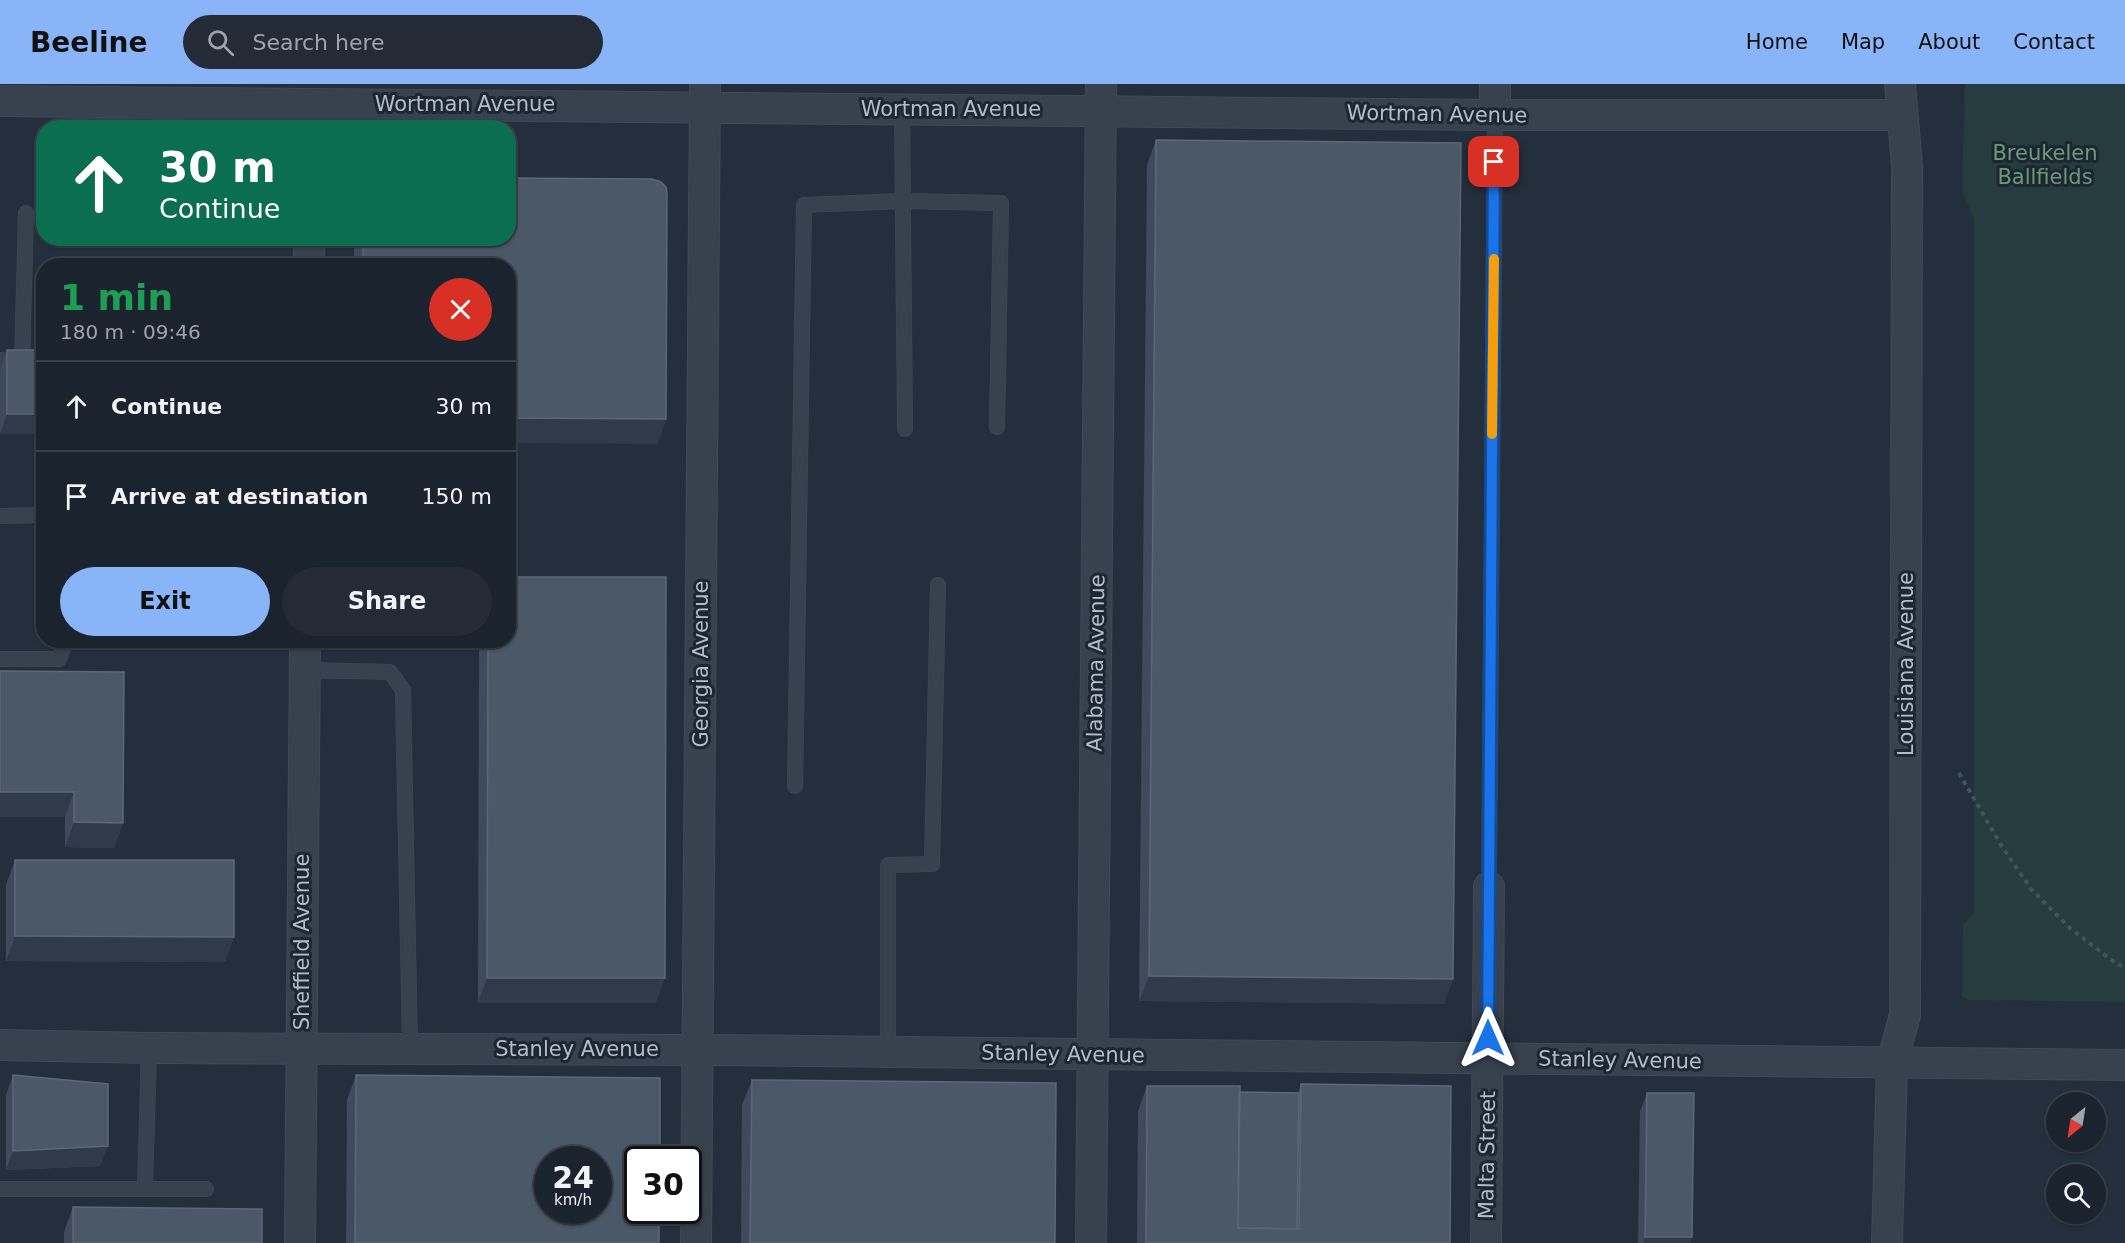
<!DOCTYPE html>
<meta charset="utf-8">
<style>
body{margin:0;font-family:"DejaVu Sans",sans-serif;background:#242b36;color:#f1f3f6;height:100vh;display:flex;flex-direction:column;font-size:22px;white-space:nowrap}
*{box-sizing:border-box;margin:0}
p{font-size:20px;color:#a0a4aa}
.icon{flex:none;width:33px;height:33px;fill:none;stroke:currentColor;stroke-width:2;stroke-linecap:round;stroke-linejoin:round}
.map{position:relative;flex:1;overflow:hidden}
.drawer{position:absolute;left:36px;top:174px;width:480px;height:390px;display:flex;flex-direction:column;background:#1b232e;border-radius:24px;box-shadow:0 2px 4px #0004,0 0 0 2px #39404a}
.drawer>*{flex:none}
.banner{position:absolute;left:36px;top:36px;width:480px;height:126px;border-radius:24px;box-shadow:0 2px 4px #0004,0 0 0 2px #39404a;background:#0b6e4f;color:#fff;overflow:hidden}
.needle{width:39px;rotate:210deg}
.tools{position:absolute;left:2046px;top:1008px;display:grid;gap:12px}
.tools a{display:grid;place-items:center;width:60px;height:60px;border-radius:50%;background:#1b232e;box-shadow:0 2px 4px #0004,0 0 0 2px #39404a;font-size:30px}
.speed{position:absolute;left:534px;top:1062px;display:flex;gap:12px;font-size:30px;font-weight:700;text-align:center}
.speed>*{display:grid;place-content:center;width:78px;height:78px;border-radius:50%;background:#1b232e;box-shadow:0 2px 4px #0004,0 0 0 2px #39404a;line-height:1}
.speed small{font-size:15px;font-weight:400}
.speed .limit{border:3px solid #111;border-radius:9px;background:#fff;color:#111}
.pin{position:absolute;display:grid;place-items:center;width:51px;height:51px;color:#fff;margin:-26px;border-radius:12px;box-shadow:0 3px 9px #0006}
.me{position:absolute;width:66px;margin:-33px;rotate:0deg;stroke-linejoin:round;filter:drop-shadow(0 0 4px #0008)}
.turn{display:flex;align-items:center;gap:21px;height:126px;padding:0 24px;font-size:27px}
.turn .icon{width:78px;height:78px;stroke-width:2.5}
.turn b{display:block;font-size:42px;line-height:51px}
.round{display:grid;place-items:center;flex:none;width:63px;height:63px;border-radius:32px;background:#242b36}
.headline{display:flex;align-items:center;justify-content:space-between;height:102px;padding:0 24px}
h1{font-size:36px;font-weight:700;line-height:45px;color:#1e9e55}
.cta{display:flex;gap:12px;margin-top:auto;padding:12px 24px}
.cta a{flex:1;height:69px;border-radius:36px;background:#8ab4f8;color:#111;font-size:24px;font-weight:700;line-height:69px;text-align:center}
.cta a+a{background:#242b36;color:#f1f3f6}
ul{padding:0;list-style:none}
li{display:flex;align-items:center;gap:18px;height:90px;padding:0 24px;border-top:2px solid #39404a}
li div{flex:1}
li b{display:block;font-size:22px}
li em{font-style:normal}
header{display:flex;align-items:center;gap:36px;box-sizing:border-box;height:84px;padding:0 30px;background:#8ab4f8;color:#111}
header strong{font-size:28px}
nav{display:flex;gap:33px;margin-inline-start:auto;font-size:21px}
.search{width:420px;height:54px;background:#242b36;display:flex;align-items:center;gap:15px;box-sizing:border-box;padding:0 21px;border-radius:33px;color:#a0a4aa;font-size:22px}
.map>svg:first-child{display:block}
.green{fill:#263c3f}
.lines{fill:none;stroke-linecap:round;stroke-linejoin:round}
.service-casing{stroke:#414a57;stroke-width:16}
.minor-casing{stroke:#414a57;stroke-width:32}
.path{stroke:#3f5557;stroke-width:4;stroke-dasharray:4.5 4.5;stroke-linecap:butt}
.service{stroke:#38414e;stroke-width:15}
.minor{stroke:#38414e;stroke-width:30}
.wall{fill:#3f4b5c}
.shaded-wall{fill:#2f3b4b}
.building{fill:#4b5868;stroke:#5c6777;stroke-width:1.5;fill-rule:evenodd}
.route-casing{stroke:#114b97;stroke-width:15}
.route{stroke:#1a73e8;stroke-width:10}
.slow{stroke:#f59e0b;stroke-width:10}
.labels{text-anchor:middle;dominant-baseline:central;stroke-width:6;stroke-linejoin:round;paint-order:stroke}
.street-label{font-size:21px;fill:#b4bcc9;stroke:#1d2633}
.park-label{font-size:21px;fill:#6b9a76;stroke:#1d2633}
</style>
<header>
<strong>Beeline</strong>
<div class="search"><svg class="icon" aria-label="search" viewBox="0 0 24 24"><circle cx="10" cy="10" r="6"/><path d="M15 15l6 6"/></svg>Search here</div>
<nav><a>Home</a><a>Map</a><a>About</a><a>Contact</a></nav>
</header>
<div class="map">
<svg width="2125" height="1159" viewBox="0 0 2125 1159">
<rect width="100%" height="100%" fill="#242f3e"/>
<path class="green" d="M1965 0H2125V918L1968 916 1962 912 1963 841 1974 828V135L1962 108Z"/>
<g class="lines">
<g class="service-casing">
<path id="service" d="M902 24 905 345
M0 276 44 278
M22 277 26 129
M0 432 44 431
M0 575H59L66 556
M305 586 390 588 403 606 410 964
M795 702 804 121 903 117 1001 119 997 343
M1489 803 1495 31
M888 968V781L932 780 938 501
M0 1105H145L149 964
M145 1105H206"/>
</g>
<g class="minor-casing">
<path id="minor" d="M0 17 1495 31H1902
M1495 31V0
M309 182V154
M0 961 149 964 706 966 2125 981
M300 1159 305 556
M696 1159 705 0
M1091 1159 1101 0
M1486 1159 1489 803
M1887 1159 1892 978 1905 931 1907 82 1900 0"/>
</g>
<path class="path" d="M1959 689 2001 761 2031 805 2070 844 2110 875 2125 884"/>
<use href="#service" class="service"/>
<use href="#minor" class="minor"/>
</g>
<path class="wall" d="M1156 56 1444 920 1139 917 1147 81Z
M354 154H508L666 335 657 360 508 182H354Z
M7 266H44V350H0V285Z
M479 556H508L656 919H478Z
M0 587 123 739 114 764 65 763V733H0Z
M15 776 234 853 225 878 6 877V801Z
M13 991 100 1082 6 1086V1011Z
M356 991 659 1159H346L347 1016Z
M752 996 1055 1159H741L742 1021Z
M1301 1000 1450 1159H1137L1138 1027 1147 1002 1239 1008 1298 1009Z
M1647 1009 1692 1153 1690 1159H1638L1640 1028Z
M73 1123 262 1159H64V1148Z"/>
<path class="shaded-wall" d="M7 330H44V350H0Z
M508 334 666 335 657 360 508 359Z
M0 708H74L65 733H0Z
M74 738 123 739 114 764 65 763Z
M15 852 234 853 225 878 6 877Z
M1149 892 1453 895 1444 920 1139 917Z
M487 894H665L656 919H478Z
M108 1062 100 1082 6 1086 13 1067Z
M1645 1153H1692L1690 1159H1643Z"/>
<path class="building" d="M1156 56 1461 59 1453 895 1149 892Z
M508 94 652 95 661 98 666 103 667 110 666 335 508 334V182H363V154H508Z
M7 266H44V330H7Z
M508 493H666L665 894H487L488 556H508Z
M0 587 124 588 123 739 74 738V708H0Z
M15 776H234V853L15 852Z
M13 991 108 1000V1062L13 1067Z
M356 991 660 994V1076H638V1126H659V1159H355ZM548 1076H598V1126H548Z
M752 996 1056 999 1055 1159H750Z
M1301 1000 1451 1002 1450 1159H1146L1147 1002H1240L1238 1144 1299 1145Z
M1239 1008 1299 1009 1297 1145 1238 1144Z
M1647 1009H1694L1692 1153H1645Z
M73 1123 262 1125V1159H73Z"/>
<g class="lines">
<g class="route-casing">
<path id="route" d="M1488 954 1494 78"/>
</g>
<use href="#route" class="route"/>
<path class="slow" d="M1492 350 1494 175"/>
</g>
<g class="labels">
<g class="street-label">
<text x="465" y="20">Wortman Avenue</text>
<text x="951" y="25">Wortman Avenue</text>
<text transform="translate(1437 30) rotate(1)">Wortman Avenue</text>
<text transform="translate(1096 579) rotate(-89)">Alabama Avenue</text>
<text transform="translate(701 580) rotate(-90)">Georgia Avenue</text>
<text transform="translate(1906 580) rotate(-90)">Louisiana Avenue</text>
<text transform="translate(302 858) rotate(-90)">Sheffield Avenue</text>
<text x="577" y="965">Stanley Avenue</text>
<text transform="translate(1063 970) rotate(1)">Stanley Avenue</text>
<text transform="translate(1620 976) rotate(1)">Stanley Avenue</text>
<text transform="translate(1487 1071) rotate(-89)">Malta Street</text>
</g>
<g class="park-label">
<text x="2045" y="69">Breukelen<tspan x="2045" dy="24">Ballfields</tspan></text>
</g>
</g>
</svg>
<div class="tools">
<a><svg class="needle" viewBox="-14 -14 28 28"><path d="M0-13l5 13h-10z" fill="#e53935"/><path d="M0 13l5-13h-10z" fill="#a0a4aa"/></svg></a>
<a><svg class="icon" aria-label="search" viewBox="0 0 24 24"><circle cx="10" cy="10" r="6"/><path d="M15 15l6 6"/></svg></a>
</div>
<div class="speed"><div>24<small>km/h</small></div><div class="limit">30</div></div>
<div class="pin" style="left:1494px;top:78px;background:#d93025"><svg class="icon" aria-label="arrive" viewBox="0 0 24 24"><path d="M6 21V4h12l-3 4 3 4H6"/></svg></div>
<svg class="me" style="left:1488px;top:954px" viewBox="-20 -20 40 40"><path d="M0-17L14 15 0 8-14 15z" fill="#1a73e8" stroke="#fff" stroke-width="4"/></svg>
<div class="banner">
<div class="turn"><svg class="icon" aria-label="ahead" viewBox="0 0 24 24"><path d="M12 20V5M6 11l6-6 6 6"/></svg><div><b>30 m</b>Continue</div></div>
</div>
<section class="drawer">
<div class="headline"><div><h1>1 min</h1><p>180 m · 09:46</p></div><a class="round" style="background:#d93025;color:#fff"><svg class="icon" aria-label="close" viewBox="0 0 24 24"><path d="M6 6l12 12M18 6L6 18"/></svg></a></div>
<ul>
<li><svg class="icon" aria-label="ahead" viewBox="0 0 24 24"><path d="M12 20V5M6 11l6-6 6 6"/></svg><div><b>Continue</b></div><em>30 m</em></li>
<li><svg class="icon" aria-label="arrive" viewBox="0 0 24 24"><path d="M6 21V4h12l-3 4 3 4H6"/></svg><div><b>Arrive at destination</b></div><em>150 m</em></li>
</ul>
<div class="cta"><a>Exit</a><a>Share</a></div>
</section>
</div>
